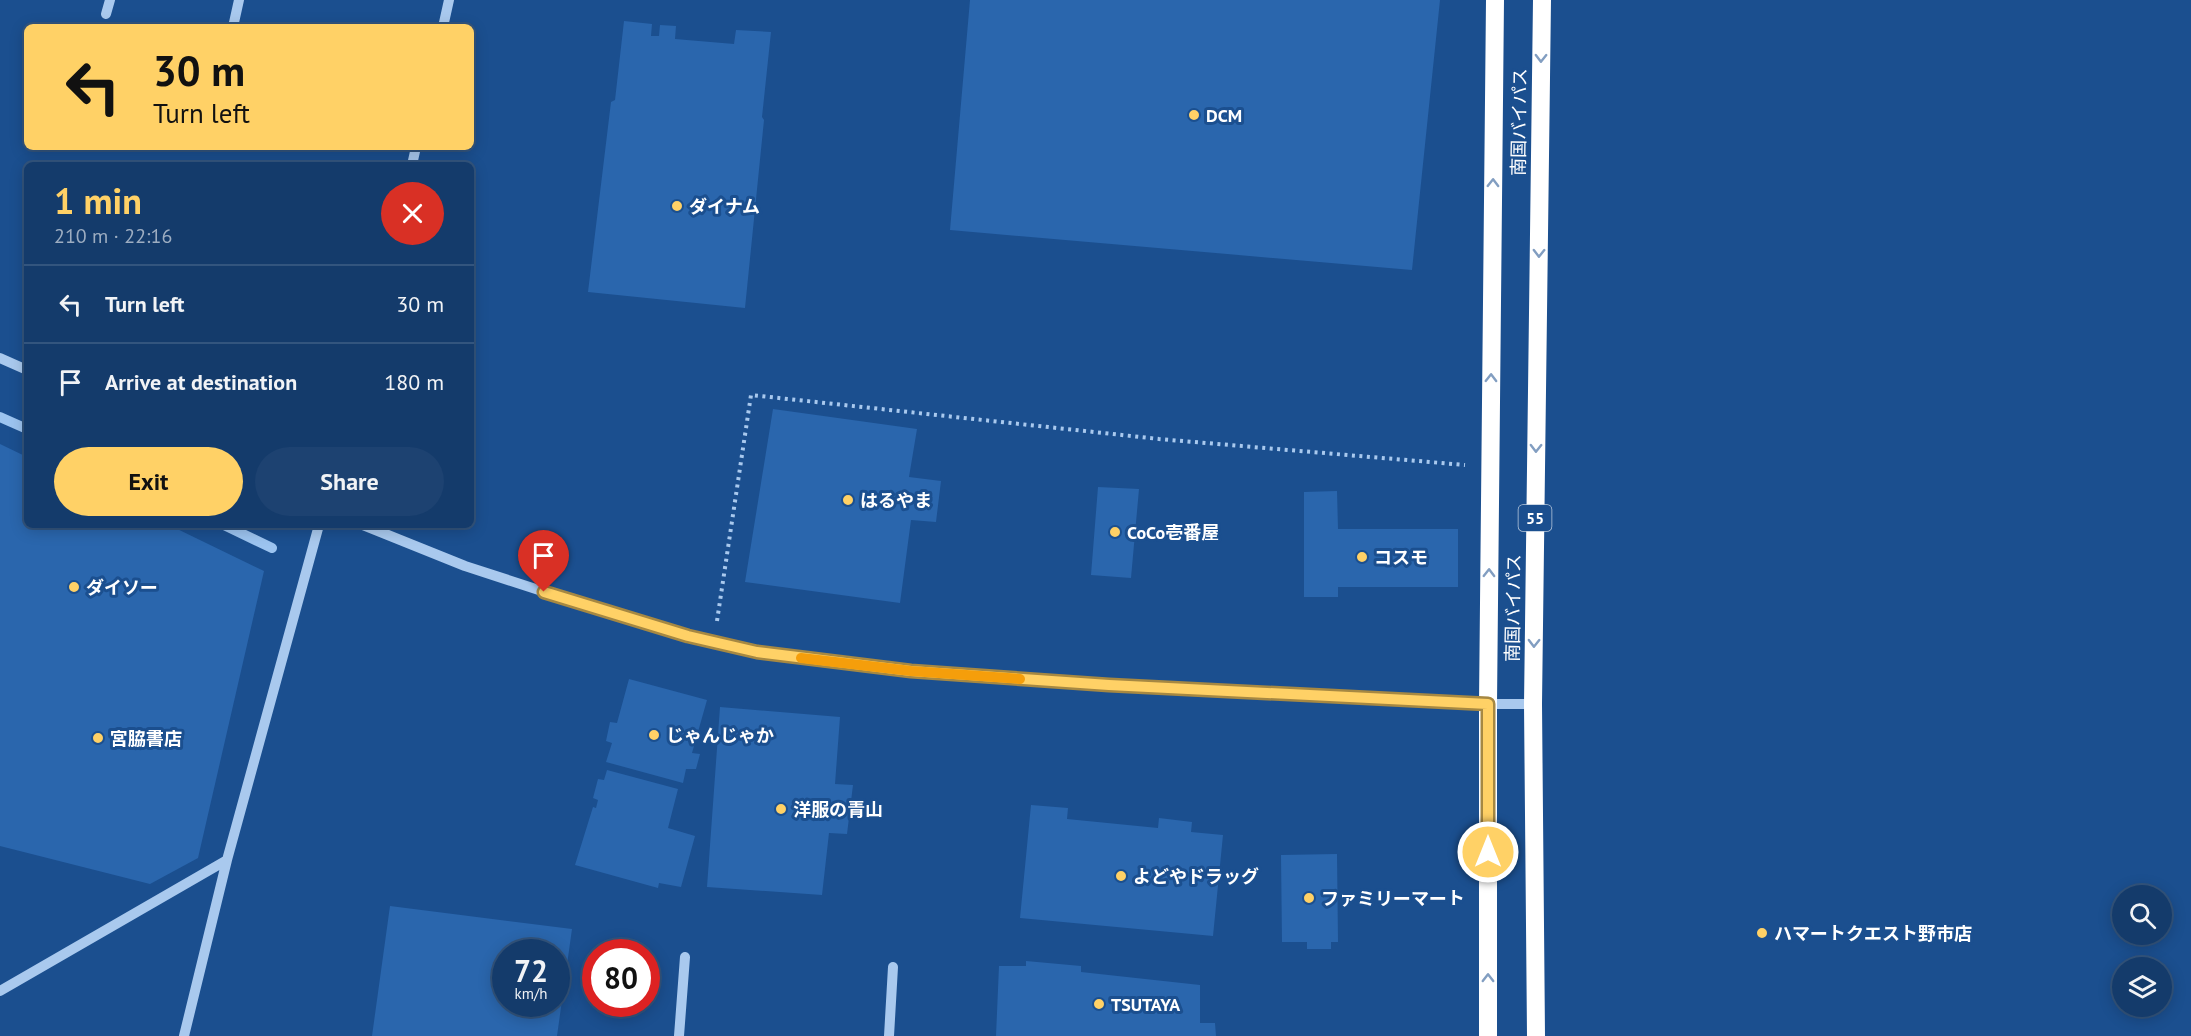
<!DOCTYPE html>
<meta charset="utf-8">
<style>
body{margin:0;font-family:"PT Sans","Noto Sans JP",sans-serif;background:#1d4271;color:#f1f3f6;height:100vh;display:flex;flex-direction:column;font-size:22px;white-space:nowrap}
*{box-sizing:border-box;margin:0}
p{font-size:20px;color:#9dadc1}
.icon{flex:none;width:33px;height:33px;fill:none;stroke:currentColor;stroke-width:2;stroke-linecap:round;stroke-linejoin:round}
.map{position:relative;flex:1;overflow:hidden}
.details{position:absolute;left:24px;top:162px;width:450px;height:366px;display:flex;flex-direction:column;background:#143b6b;border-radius:9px;box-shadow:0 3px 15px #0003,0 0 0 2px #33557e}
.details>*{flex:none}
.hud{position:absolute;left:24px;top:24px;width:450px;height:126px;border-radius:9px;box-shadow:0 3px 15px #0003,0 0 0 2px #33557e;background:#ffd166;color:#111;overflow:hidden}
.tools{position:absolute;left:2112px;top:885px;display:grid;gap:12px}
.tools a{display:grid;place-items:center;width:60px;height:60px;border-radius:50%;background:#143b6b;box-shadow:0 3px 15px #0003,0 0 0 2px #33557e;font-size:30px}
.speed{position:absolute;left:492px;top:939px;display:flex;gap:12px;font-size:30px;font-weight:700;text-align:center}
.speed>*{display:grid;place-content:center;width:78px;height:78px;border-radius:50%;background:#143b6b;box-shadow:0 3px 15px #0003,0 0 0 2px #33557e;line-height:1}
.speed small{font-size:15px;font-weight:400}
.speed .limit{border:9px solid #d22;background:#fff;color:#111}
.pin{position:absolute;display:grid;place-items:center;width:51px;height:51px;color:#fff;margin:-62px -26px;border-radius:50% 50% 50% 0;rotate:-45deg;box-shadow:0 0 6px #0007}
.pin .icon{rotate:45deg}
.me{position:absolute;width:66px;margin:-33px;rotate:0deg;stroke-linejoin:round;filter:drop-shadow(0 0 4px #0008)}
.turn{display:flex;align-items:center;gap:21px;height:126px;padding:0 30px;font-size:27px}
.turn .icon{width:78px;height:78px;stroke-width:2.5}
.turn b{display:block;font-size:42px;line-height:51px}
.round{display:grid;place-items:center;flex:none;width:63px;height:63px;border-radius:32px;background:#1d4271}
.head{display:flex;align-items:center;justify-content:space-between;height:102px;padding:0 30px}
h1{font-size:36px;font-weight:700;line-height:45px;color:#ffd166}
.primary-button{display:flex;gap:12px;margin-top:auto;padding:12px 30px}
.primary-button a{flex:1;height:69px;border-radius:36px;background:#ffd166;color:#111;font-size:24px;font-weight:700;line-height:69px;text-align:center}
.primary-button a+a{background:#1d4271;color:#f1f3f6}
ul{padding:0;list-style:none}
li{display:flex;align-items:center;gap:18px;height:78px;padding:0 30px;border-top:2px solid #33557e}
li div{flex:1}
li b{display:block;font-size:22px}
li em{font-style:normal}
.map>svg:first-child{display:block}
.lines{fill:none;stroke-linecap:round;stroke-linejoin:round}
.stream{stroke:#9cc4f0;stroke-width:10}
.building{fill:#2a66ad;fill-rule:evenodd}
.path{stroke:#a9c9ee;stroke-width:4;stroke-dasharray:3 4.5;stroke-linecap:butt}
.minor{stroke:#a9c9ee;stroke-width:10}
.highway{stroke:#fff;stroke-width:18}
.oneway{stroke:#829ec1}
.route-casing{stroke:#a68842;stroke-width:15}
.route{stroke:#ffd166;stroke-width:10}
.slow{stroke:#f59e0b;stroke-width:10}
.poi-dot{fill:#ffd166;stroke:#1b4f8f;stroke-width:2}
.labels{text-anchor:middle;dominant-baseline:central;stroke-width:6;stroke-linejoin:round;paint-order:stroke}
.shield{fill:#1b4f8f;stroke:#bbcadd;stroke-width:1.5}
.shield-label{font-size:16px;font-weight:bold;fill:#fff}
.poi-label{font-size:18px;font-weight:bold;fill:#fff;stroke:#1b4f8f;text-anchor:start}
.street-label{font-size:18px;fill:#fff;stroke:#1b4f8f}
</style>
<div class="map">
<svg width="2191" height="1036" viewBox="0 0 2191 1036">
<rect width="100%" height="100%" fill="#1b4f8f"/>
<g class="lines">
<path class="stream" d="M0 417 27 429
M224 525 272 548"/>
</g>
<path class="building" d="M970 0H1440L1412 270 950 230Z
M624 21 652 24 651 36H659L660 25 676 26 675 39 734 44 736 30 771 32 762 117 764 120 745 308 588 292 611 102 615 100Z
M773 409 917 429 909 477 941 481 936 522 911 520 900 603 745 582Z
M0 444 27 457V525H169L264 571 198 858 150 884 0 846Z
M1098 487 1139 489 1131 578 1091 575Z
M1337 491 1338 529H1458V587H1338V597H1304V492Z
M629 679 707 700 692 753 700 754 696 769H686L683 783 606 762 612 743 606 741 610 722 617 723Z
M720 707 840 717 835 784 853 785 847 834 829 833 822 895 707 887Z
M607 770 678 789 668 828 695 836 681 887 659 883 658 888 575 865 593 807 596 808 598 800 593 798 598 779 604 780Z
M1031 805 1068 808 1067 819 1158 828 1159 818 1192 822 1191 832 1223 835 1213 936 1020 918Z
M1337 854 1338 942H1331V949H1307V942H1282L1281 855Z
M390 906 572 929 557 1036H372ZM506 952H556V1004H506Z
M1026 961 1081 966V972L1200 985V1023H1215L1216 1036H996L999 966H1026Z"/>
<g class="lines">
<path class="path" d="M717 621 751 395 1159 439 1465 465"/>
<path class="minor" d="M106 14 110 0
M233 27 239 0
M443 27 449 0
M412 165 416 147
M0 358 27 370
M363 525 465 566 545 592 688 636 757 652 911 671 1109 685 1488 704H1533
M0 991 227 860
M184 1036 227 860 319 525
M679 1036 685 957
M889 1036 893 967"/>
<path class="highway" d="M1488 1036V704L1495 0
M1536 1036 1533 704 1542 0"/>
</g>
<defs><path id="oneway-chevron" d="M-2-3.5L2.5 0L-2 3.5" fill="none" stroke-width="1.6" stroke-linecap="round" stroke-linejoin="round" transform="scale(1.5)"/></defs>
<g class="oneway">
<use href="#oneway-chevron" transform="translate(1541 58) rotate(91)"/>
<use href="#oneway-chevron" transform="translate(1493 183) rotate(-89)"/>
<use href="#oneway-chevron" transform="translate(1539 253) rotate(91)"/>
<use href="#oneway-chevron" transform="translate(1491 378) rotate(-89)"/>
<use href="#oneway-chevron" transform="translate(1536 448) rotate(91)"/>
<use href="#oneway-chevron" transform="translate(1489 573) rotate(-89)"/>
<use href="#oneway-chevron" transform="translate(1534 643) rotate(91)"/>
<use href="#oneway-chevron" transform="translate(1488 978) rotate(-90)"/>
</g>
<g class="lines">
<g class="route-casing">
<path id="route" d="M544 592 688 636 757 652 911 671 1109 685 1488 704V852"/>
</g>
<use href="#route" class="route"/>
<path class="slow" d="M801 658 911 671 1020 679"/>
</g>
<g class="poi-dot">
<circle cx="1194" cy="115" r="6"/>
<circle cx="677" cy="206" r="6"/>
<circle cx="848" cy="500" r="6"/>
<circle cx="1115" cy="532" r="6"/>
<circle cx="1362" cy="557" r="6"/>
<circle cx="74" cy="587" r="6"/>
<circle cx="654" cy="735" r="6"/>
<circle cx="98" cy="738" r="6"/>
<circle cx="781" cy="809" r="6"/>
<circle cx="1121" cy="876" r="6"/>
<circle cx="1309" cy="898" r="6"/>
<circle cx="1762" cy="933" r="6"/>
<circle cx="1099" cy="1004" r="6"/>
</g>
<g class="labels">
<rect class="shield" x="1518.5" y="505" width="33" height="26" rx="4.5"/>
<g class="shield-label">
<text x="1535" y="518">55</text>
</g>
<g class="poi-label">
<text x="1206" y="115">DCM</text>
<text x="689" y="206">ダイナム</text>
<text x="860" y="500">はるやま</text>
<text x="1127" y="532">CoCo壱番屋</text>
<text x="1374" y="557">コスモ</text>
<text x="86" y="587">ダイソー</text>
<text x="666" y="735">じゃんじゃか</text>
<text x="110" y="738">宮脇書店</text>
<text x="793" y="809">洋服の青山</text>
<text x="1133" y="876">よどやドラッグ</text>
<text x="1321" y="898">ファミリーマート</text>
<text x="1774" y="933">ハマートクエスト野市店</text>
<text x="1111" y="1004">TSUTAYA</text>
</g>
<g class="street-label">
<text transform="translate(1519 122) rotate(-89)">南国バイパス</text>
<text transform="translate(1513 608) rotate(-89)">南国バイパス</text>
</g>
</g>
</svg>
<div class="tools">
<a><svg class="icon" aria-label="search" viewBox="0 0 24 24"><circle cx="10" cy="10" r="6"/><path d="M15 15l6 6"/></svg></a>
<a><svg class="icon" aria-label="layers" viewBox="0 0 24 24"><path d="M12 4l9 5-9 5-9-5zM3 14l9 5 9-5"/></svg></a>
</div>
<div class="speed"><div>72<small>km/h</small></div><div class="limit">80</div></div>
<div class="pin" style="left:544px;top:592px;background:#d93025"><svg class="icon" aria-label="arrive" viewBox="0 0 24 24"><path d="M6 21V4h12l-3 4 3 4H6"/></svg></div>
<svg class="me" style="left:1488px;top:852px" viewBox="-20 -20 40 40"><circle r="17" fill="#ffd166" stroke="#fff" stroke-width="3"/><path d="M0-11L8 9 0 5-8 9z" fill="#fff"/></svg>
<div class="hud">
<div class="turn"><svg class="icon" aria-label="left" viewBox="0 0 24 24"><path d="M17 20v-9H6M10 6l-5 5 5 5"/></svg><div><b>30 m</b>Turn left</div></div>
</div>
<section class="details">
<div class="head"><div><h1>1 min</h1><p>210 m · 22:16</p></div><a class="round" style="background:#d93025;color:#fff"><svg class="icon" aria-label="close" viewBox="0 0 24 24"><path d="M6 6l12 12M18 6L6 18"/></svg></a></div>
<ul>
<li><svg class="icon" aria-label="left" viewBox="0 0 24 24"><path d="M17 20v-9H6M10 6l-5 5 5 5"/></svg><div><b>Turn left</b></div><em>30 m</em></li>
<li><svg class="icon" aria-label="arrive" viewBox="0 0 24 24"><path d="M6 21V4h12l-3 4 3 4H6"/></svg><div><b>Arrive at destination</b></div><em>180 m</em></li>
</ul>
<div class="primary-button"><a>Exit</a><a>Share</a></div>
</section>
</div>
